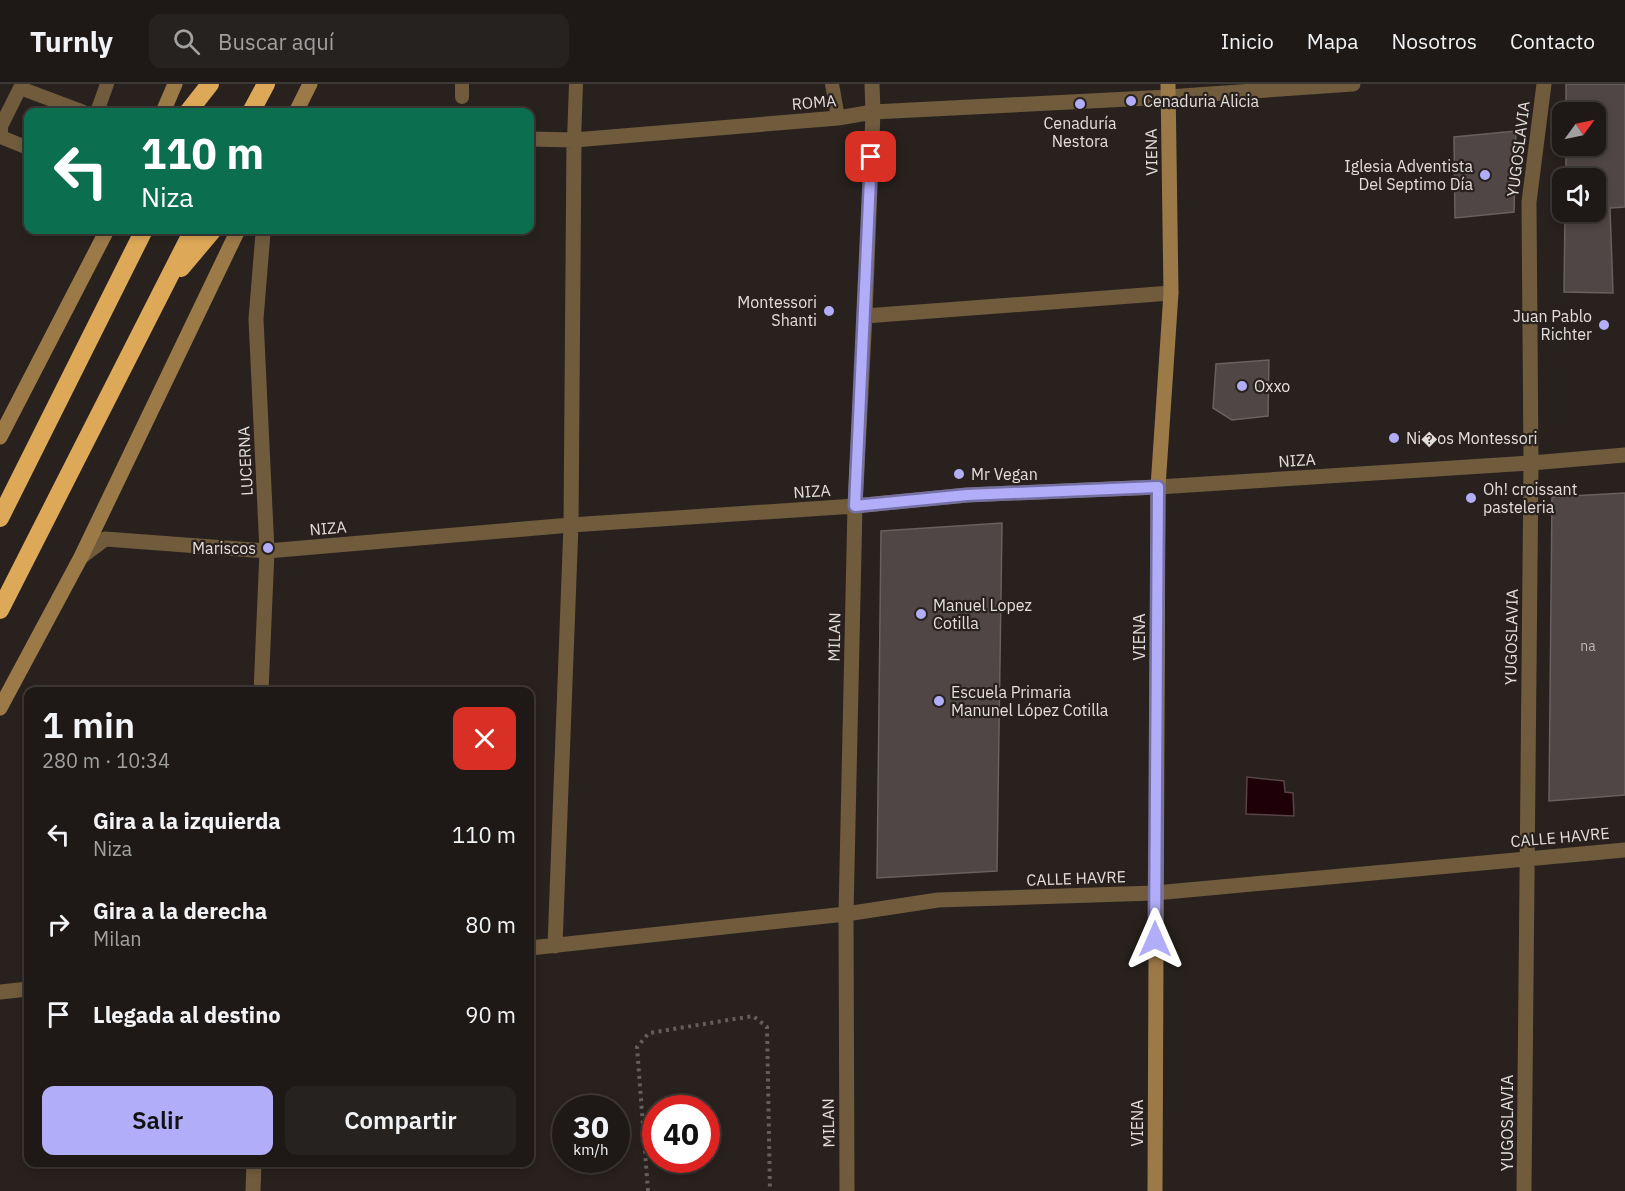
<!DOCTYPE html>
<html lang="es">
<meta charset="utf-8">
<style>
body{margin:0;font-family:"IBM Plex Sans",sans-serif;background:#26221f;color:#f1f3f6;height:100vh;display:flex;flex-direction:column;font-size:22px;white-space:nowrap}
*{box-sizing:border-box;margin:0}
p{font-size:20px;color:#a1a0a1}
.icon{flex:none;width:33px;height:33px;fill:none;stroke:currentColor;stroke-width:2;stroke-linecap:round;stroke-linejoin:round}
.map{position:relative;flex:1;overflow:hidden}
.drawer{position:absolute;left:24px;top:603px;width:510px;height:480px;display:flex;flex-direction:column;background:#1e1916;border-radius:12px;box-shadow:0 3px 9px #0003,0 0 0 2px #3c3835}
.drawer>*{flex:none}
.top-card{position:absolute;left:24px;top:24px;width:510px;height:126px;border-radius:12px;box-shadow:0 3px 9px #0003,0 0 0 2px #3c3835;background:#0b6e4f;color:#fff;overflow:hidden}
.needle{width:39px;rotate:57deg}
.controls{position:absolute;left:1552px;top:18px;display:grid;gap:12px}
.controls a{display:grid;place-items:center;width:54px;height:54px;border-radius:12px;background:#1e1916;box-shadow:0 3px 9px #0003,0 0 0 2px #3c3835;font-size:30px}
.speed{position:absolute;left:552px;top:1011px;display:flex;gap:12px;font-size:30px;font-weight:700;text-align:center}
.speed>*{display:grid;place-content:center;width:78px;height:78px;border-radius:50%;background:#1e1916;box-shadow:0 3px 9px #0003,0 0 0 2px #3c3835;line-height:1}
.speed small{font-size:15px;font-weight:400}
.speed .limit{border:9px solid #d22;background:#fff;color:#111}
.pin{position:absolute;display:grid;place-items:center;width:51px;height:51px;color:#fff;margin:-26px;border-radius:12px;box-shadow:0 3px 9px #0006}
.me{position:absolute;width:66px;margin:-33px;rotate:0deg;stroke-linejoin:round;filter:drop-shadow(0 0 4px #0008)}
.turn{display:flex;align-items:center;gap:21px;height:126px;padding:0 18px;font-size:27px}
.turn .icon{width:78px;height:78px;stroke-width:2.5}
.turn b{display:block;font-size:42px;line-height:51px}
.round{display:grid;place-items:center;flex:none;width:63px;height:63px;border-radius:12px;background:#26221f}
.overview{display:flex;align-items:center;justify-content:space-between;height:102px;padding:0 18px}
h1{font-size:36px;font-weight:600;line-height:45px}
.cta{display:flex;gap:12px;margin-top:auto;padding:12px 18px}
.cta a{flex:1;height:69px;border-radius:12px;background:#b2adf9;color:#111;font-size:24px;font-weight:600;line-height:69px;text-align:center}
.cta a+a{background:#26221f;color:#f1f3f6}
ul{padding:0;list-style:none}
li{display:flex;align-items:center;gap:18px;height:90px;padding:0 18px}
li div{flex:1}
li b{display:block;font-size:22px}
li em{font-style:normal}
header{display:flex;align-items:center;gap:36px;box-sizing:border-box;height:84px;padding:0 30px;background:#1e1916;border-bottom:2px solid #3c3835}
header strong{font-size:28px}
nav{display:flex;gap:33px;margin-inline-start:auto;font-size:21px}
.search{width:420px;height:54px;background:#26221f;display:flex;align-items:center;gap:15px;box-sizing:border-box;padding:0 21px;border-radius:12px;color:#a1a0a1;font-size:22px}
.map>svg:first-child{display:block}
.water{fill:#1d0008;stroke:#584347;stroke-width:1.5}
.building{fill:#4f4645;stroke:#69605f;stroke-width:1.5}
.lines{fill:none;stroke-linecap:round;stroke-linejoin:round}
.path{stroke:#655f5c;stroke-width:4;stroke-dasharray:3 4.5;stroke-linecap:butt}
.lane{stroke:#705b3d;stroke-width:14}
.street{stroke:#705b3d;stroke-width:15}
.secondary{stroke:#9c7a48;stroke-width:15}
.highway{stroke:#dda857;stroke-width:18}
.route-casing{stroke:#7470a2;stroke-width:15}
.route{stroke:#b2adf9;stroke-width:10}
.poi-dot{fill:#b2adf9;stroke:#28211e;stroke-width:2}
.labels{text-anchor:middle;dominant-baseline:central;stroke-width:4.5;stroke-linejoin:round;paint-order:stroke}
.number-label{font-size:14px;fill:#bdb8b6}
.poi-label{font-size:16px;fill:#e2dedb;stroke:#28211e;text-anchor:start}
.street-label{font-size:16px;fill:#e2dedb;stroke:#28211e}
</style>
<header>
<strong>Turnly</strong>
<div class="search"><svg class="icon" aria-label="search" viewBox="0 0 24 24"><circle cx="10" cy="10" r="6"/><path d="M15 15l6 6"/></svg>Buscar aquí</div>
<nav><a>Inicio</a><a>Mapa</a><a>Nosotros</a><a>Contacto</a></nav>
</header>
<div class="map">
<svg width="1625" height="1107" viewBox="0 0 1625 1107">
<rect width="100%" height="100%" fill="#28211e"/>
<path class="water" d="M1247 693 1284 697 1285 708 1293 709 1294 732 1246 730Z"/>
<path class="building" d="M1566 0H1625V123L1610 124 1613 209 1564 208 1565 128H1596V94H1566V62H1596V28H1566Z
M1516 47 1514 128 1455 134 1454 53Z
M1269 276 1268 332 1232 336 1213 324 1216 280Z
M1625 409V711L1549 717 1552 413Z
M1002 439 997 787 877 794 881 447Z"/>
<g class="lines">
<path class="path" d="M648 1107 637 963 649 949 753 932 767 943 770 1107"/>
<path class="lane" d="M22 0 1 42V53L28 64
M832 0 838 34
M20 4 84 28
M462 13V0
M97 28 107 0
M574 56 576 0"/>
<path class="street" d="M530 55 574 56 838 34 873 28 1168 13 1353 0
M261 146 263 149 256 235 267 467 261 608
M865 232 1171 209
M81 473 105 455 267 467 571 441 855 422 967 411 1158 403 1531 379 1625 371
M555 862 571 441 574 56
M530 864 846 830 938 816 1155 809 1625 766
M0 908 28 905
M253 1107 254 1078
M847 1107 846 830 855 422 865 232 873 28 872 0
M1524 1107 1531 379 1529 118 1544 0"/>
<path class="secondary" d="M163 28 175 0
M296 28 310 0
M0 353 107 146
M0 624 81 473 238 146
M1155 1107 1158 403 1171 209 1168 0"/>
<path class="highway" d="M188 28 210 0
M251 28 266 0
M181 184 213 146
M0 434 144 146
M0 526 193 146"/>
</g>
<g class="lines">
<g class="route-casing">
<path id="route" d="M871 73 855 422 967 411 1158 403 1155 855"/>
</g>
<use href="#route" class="route"/>
</g>
<g class="poi-dot">
<circle cx="1131" cy="17" r="6"/>
<circle cx="1080" cy="20" r="6"/>
<circle cx="1485" cy="91" r="6"/>
<circle cx="829" cy="227" r="6"/>
<circle cx="1604" cy="241" r="6"/>
<circle cx="1242" cy="302" r="6"/>
<circle cx="1394" cy="354" r="6"/>
<circle cx="959" cy="390" r="6"/>
<circle cx="1471" cy="414" r="6"/>
<circle cx="268" cy="464" r="6"/>
<circle cx="921" cy="530" r="6"/>
<circle cx="939" cy="617" r="6"/>
</g>
<g class="labels">
<g class="number-label">
<text x="1588" y="562">na</text>
</g>
<g class="poi-label">
<text x="1143" y="17">Cenaduria Alicia</text>
<text x="1080" y="39" text-anchor="middle">Cenaduría<tspan x="1080" dy="18">Nestora</tspan></text>
<text x="1473" y="82" text-anchor="end">Iglesia Adventista<tspan x="1473" dy="18">Del Septimo Día</tspan></text>
<text x="817" y="218" text-anchor="end">Montessori<tspan x="817" dy="18">Shanti</tspan></text>
<text x="1592" y="232" text-anchor="end">Juan Pablo<tspan x="1592" dy="18">Richter</tspan></text>
<text x="1254" y="302">Oxxo</text>
<text x="1406" y="354">Ni�os Montessori</text>
<text x="971" y="390">Mr Vegan</text>
<text x="1483" y="405">Oh! croissant<tspan x="1483" dy="18">pasteleria</tspan></text>
<text x="256" y="464" text-anchor="end">Mariscos</text>
<text x="933" y="521">Manuel Lopez<tspan x="933" dy="18">Cotilla</tspan></text>
<text x="951" y="608">Escuela Primaria<tspan x="951" dy="18">Manunel López Cotilla</tspan></text>
</g>
<g class="street-label">
<text transform="translate(814 18) rotate(-5)">ROMA</text>
<text transform="translate(1518 65) rotate(-83)">YUGOSLAVIA</text>
<text transform="translate(1151 68) rotate(-91)">VIENA</text>
<text transform="translate(1297 376) rotate(-4)">NIZA</text>
<text transform="translate(245 377) rotate(-93)">LUCERNA</text>
<text transform="translate(812 407) rotate(-4)">NIZA</text>
<text transform="translate(328 444) rotate(-5)">NIZA</text>
<text transform="translate(834 553) rotate(-89)">MILAN</text>
<text transform="translate(1139 553) rotate(-90)">VIENA</text>
<text transform="translate(1511 553) rotate(-89)">YUGOSLAVIA</text>
<text transform="translate(1560 753) rotate(-5)">CALLE HAVRE</text>
<text transform="translate(1076 794) rotate(-2)">CALLE HAVRE</text>
<text transform="translate(828 1039) rotate(-91)">MILAN</text>
<text transform="translate(1137 1039) rotate(-90)">VIENA</text>
<text transform="translate(1507 1039) rotate(-90)">YUGOSLAVIA</text>
</g>
</g>
</svg>
<div class="controls">
<a><svg class="needle" viewBox="-14 -14 28 28"><path d="M0-13l5 13h-10z" fill="#e53935"/><path d="M0 13l5-13h-10z" fill="#a1a0a1"/></svg></a>
<a><svg class="icon" aria-label="sound" viewBox="0 0 24 24"><path d="M4 9h4l5-4v14l-5-4H4zM17 9q2 3 0 6"/></svg></a>
</div>
<div class="speed"><div>30<small>km/h</small></div><div class="limit">40</div></div>
<div class="pin" style="left:871px;top:73px;background:#d93025"><svg class="icon" aria-label="arrive" viewBox="0 0 24 24"><path d="M6 21V4h12l-3 4 3 4H6"/></svg></div>
<svg class="me" style="left:1155px;top:855px" viewBox="-20 -20 40 40"><path d="M0-17L14 15 0 8-14 15z" fill="#b2adf9" stroke="#fff" stroke-width="4"/></svg>
<div class="top-card">
<div class="turn"><svg class="icon" aria-label="left" viewBox="0 0 24 24"><path d="M17 20v-9H6M10 6l-5 5 5 5"/></svg><div><b>110 m</b>Niza</div></div>
</div>
<section class="drawer">
<div class="overview"><div><h1>1 min</h1><p>280 m · 10:34</p></div><a class="round" style="background:#d93025;color:#fff"><svg class="icon" aria-label="close" viewBox="0 0 24 24"><path d="M6 6l12 12M18 6L6 18"/></svg></a></div>
<ul>
<li><svg class="icon" aria-label="left" viewBox="0 0 24 24"><path d="M17 20v-9H6M10 6l-5 5 5 5"/></svg><div><b>Gira a la izquierda</b><p>Niza</p></div><em>110 m</em></li>
<li><svg class="icon" aria-label="right" viewBox="0 0 24 24"><path d="M7 20v-9h11M14 6l5 5-5 5"/></svg><div><b>Gira a la derecha</b><p>Milan</p></div><em>80 m</em></li>
<li><svg class="icon" aria-label="arrive" viewBox="0 0 24 24"><path d="M6 21V4h12l-3 4 3 4H6"/></svg><div><b>Llegada al destino</b></div><em>90 m</em></li>
</ul>
<div class="cta"><a>Salir</a><a>Compartir</a></div>
</section>
</div>
